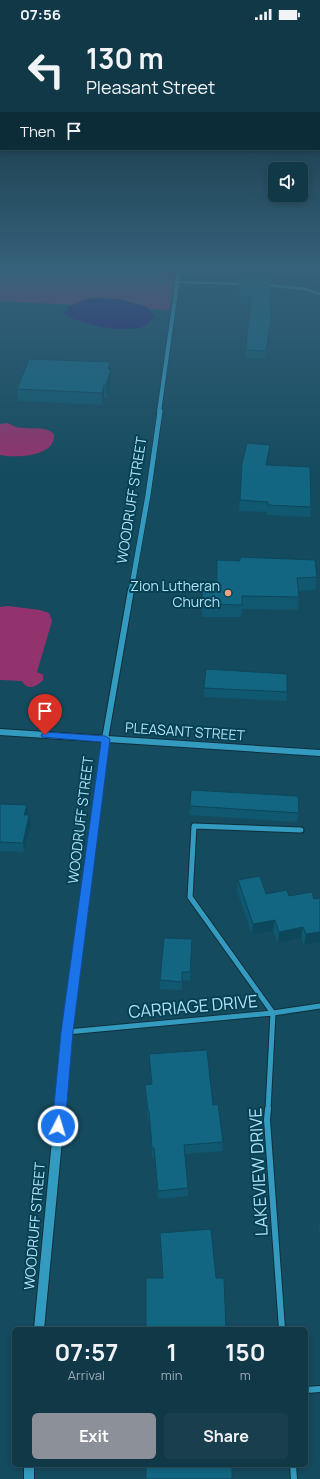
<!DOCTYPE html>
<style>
body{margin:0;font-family:Manrope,sans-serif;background:#193f4e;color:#f1f3f6;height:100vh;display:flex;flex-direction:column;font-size:15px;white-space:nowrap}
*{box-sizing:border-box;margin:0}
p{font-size:13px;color:#9cacb4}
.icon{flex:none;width:22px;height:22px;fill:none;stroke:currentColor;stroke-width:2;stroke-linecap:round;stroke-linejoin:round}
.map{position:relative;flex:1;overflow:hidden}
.drawer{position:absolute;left:12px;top:1299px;width:296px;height:140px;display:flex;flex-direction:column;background:#103847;border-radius:6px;box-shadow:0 2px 6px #0003,0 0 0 1px #305260}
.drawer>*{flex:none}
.banner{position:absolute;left:0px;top:0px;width:320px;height:122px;box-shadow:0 2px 6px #0003,0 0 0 1px #305260;background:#103847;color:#f1f3f6;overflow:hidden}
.fabs{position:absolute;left:268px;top:134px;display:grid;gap:8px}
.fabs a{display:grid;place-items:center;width:40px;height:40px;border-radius:6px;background:#103847;box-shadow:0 2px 6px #0003,0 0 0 1px #305260;font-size:20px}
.pin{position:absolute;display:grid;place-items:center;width:34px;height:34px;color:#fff;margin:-41px -17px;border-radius:50% 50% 50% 0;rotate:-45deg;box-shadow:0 0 4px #0007}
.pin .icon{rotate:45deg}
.me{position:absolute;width:44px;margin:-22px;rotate:5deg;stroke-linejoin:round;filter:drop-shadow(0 0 3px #0008)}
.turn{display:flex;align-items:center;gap:14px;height:84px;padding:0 20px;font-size:18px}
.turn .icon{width:52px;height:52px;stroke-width:2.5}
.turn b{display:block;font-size:28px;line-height:34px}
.then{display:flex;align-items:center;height:38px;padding:0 20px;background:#0003;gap:8px;font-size:15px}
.eta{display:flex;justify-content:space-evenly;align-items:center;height:68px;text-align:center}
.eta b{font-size:24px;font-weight:700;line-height:28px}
.primary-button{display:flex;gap:8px;margin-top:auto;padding:8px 20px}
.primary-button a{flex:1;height:46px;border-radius:6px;background:#8c9099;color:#fff;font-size:16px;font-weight:700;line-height:46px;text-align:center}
.primary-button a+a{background:#193f4e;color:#f1f3f6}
.status{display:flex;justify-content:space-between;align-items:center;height:28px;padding:0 20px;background:#103847;direction:ltr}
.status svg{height:11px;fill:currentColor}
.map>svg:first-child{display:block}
.green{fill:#93336d}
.water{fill:#311676}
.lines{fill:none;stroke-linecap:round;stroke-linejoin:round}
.minor-far2-casing{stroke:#102f3b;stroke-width:3.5}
.minor-far1-casing{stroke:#102f3b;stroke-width:7}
.minor-casing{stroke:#102f3b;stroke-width:8}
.tertiary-far4-casing{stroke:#102f3b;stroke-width:5}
.tertiary-far3-casing{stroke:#102f3b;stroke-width:6}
.tertiary-far2-casing{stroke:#102f3b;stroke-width:8}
.tertiary-far1-casing{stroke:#102f3b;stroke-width:10}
.tertiary-casing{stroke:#102f3b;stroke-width:12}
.minor-far2{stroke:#349bc0;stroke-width:2.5}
.minor-far1{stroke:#349bc0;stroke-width:5}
.minor{stroke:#349bc0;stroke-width:6}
.tertiary-far4{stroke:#349bc0;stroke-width:4}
.tertiary-far3{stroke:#349bc0;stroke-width:5}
.tertiary-far2{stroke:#349bc0;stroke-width:6}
.tertiary-far1{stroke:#349bc0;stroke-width:8}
.tertiary{stroke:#349bc0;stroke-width:10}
.wall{fill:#105870}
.shaded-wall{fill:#0d475b}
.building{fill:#136682;stroke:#0d475b}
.route{fill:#1a73e8;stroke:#114b97}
.poi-dot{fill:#f1a27b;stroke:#054154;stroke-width:1.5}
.labels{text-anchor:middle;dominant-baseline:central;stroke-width:4;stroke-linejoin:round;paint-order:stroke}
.street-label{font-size:14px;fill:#b4e1f4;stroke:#054154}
.poi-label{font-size:14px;fill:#b4e1f4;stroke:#054154;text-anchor:end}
.near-street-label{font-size:17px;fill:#b4e1f4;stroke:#054154}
</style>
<div class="status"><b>07:56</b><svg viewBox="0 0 49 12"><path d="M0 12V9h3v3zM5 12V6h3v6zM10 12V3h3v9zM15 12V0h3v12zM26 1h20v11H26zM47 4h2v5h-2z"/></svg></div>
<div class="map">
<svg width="320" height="1451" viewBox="0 0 320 1451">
<rect width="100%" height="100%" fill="#154b5f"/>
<path class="green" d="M0 242H175L170 282 0 273Z
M7 395C11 396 13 398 16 399 28 402 45 397 54 406 56 429 16 430 0 427V396Z
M8 578 40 582 49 585 52 593 37 644 43 647V652C37 659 27 663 22 653L0 652V579Z"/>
<path class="water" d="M93 270 119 271 147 279 154 289C151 292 148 296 145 298 123 306 83 297 63 286 72 275 79 273 93 270Z"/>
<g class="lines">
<g class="minor-far2-casing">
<path id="minor-far2" d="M178 254 243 256
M266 257 305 261 320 266"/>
</g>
<g class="minor-far1-casing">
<path id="minor-far1" d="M67 1004 273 985 320 978
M268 1082 273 985 190 869 194 798 301 802"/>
</g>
<g class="minor-casing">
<path id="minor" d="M268 1081 267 1092 282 1301
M306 1362 320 1361
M293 1437 294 1451"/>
</g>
<g class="tertiary-far4-casing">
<path id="tertiary-far4" d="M159 384 179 242"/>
</g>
<g class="tertiary-far3-casing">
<path id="tertiary-far3" d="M131 563 148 467 160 383"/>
</g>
<g class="tertiary-far2-casing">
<path id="tertiary-far2" d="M0 704 320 725
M95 791 105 711 131 562"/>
</g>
<g class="tertiary-far1-casing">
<path id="tertiary-far1" d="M60 1082 67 1004 95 790"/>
</g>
<g class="tertiary-casing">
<path id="tertiary" d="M39 1301 60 1081
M29 1437V1451"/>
</g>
<use href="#minor-far2" class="minor-far2"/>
<use href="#minor-far1" class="minor-far1"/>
<use href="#minor" class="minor"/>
<use href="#tertiary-far4" class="tertiary-far4"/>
<use href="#tertiary-far3" class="tertiary-far3"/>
<use href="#tertiary-far2" class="tertiary-far2"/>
<use href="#tertiary-far1" class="tertiary-far1"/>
<use href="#tertiary" class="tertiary"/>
</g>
<path class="wall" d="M239 242 269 248V253L270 299 265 330H245L247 305 251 276H238Z
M110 334 111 353 107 369H104L103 377 18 373 17 361Z
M269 427 267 437 311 479 310 489 267 487V484L239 483 242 435Z
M240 529 317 549 315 562 298 563 299 569 298 582 242 581 241 589H202L203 554H216L217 532 240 533Z
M204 660 287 664 286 673 204 669Z
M0 776 28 787 31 796 24 824 0 823Z
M190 778 299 785 297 794 189 787Z
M238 852 266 866 314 871 320 870V914L304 917 301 910 278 915 273 903 252 907 237 863Z
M192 911 190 953 182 952V962L160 961V952Z
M149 1026 213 1077 223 1114 222 1123 185 1126 188 1160V1168L158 1171 154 1129H152L150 1093H148L145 1066V1057L151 1056Z
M320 1194V1208L319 1198Z
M160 1205 216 1250H162Z"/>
<path class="shaded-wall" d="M110 334 111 353 107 369 106 357 108 341Z
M104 357V369L103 377 102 365Z
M270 417 269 427 265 447 266 437Z
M27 777 28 786 26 795 24 787Z
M29 787 31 796 24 824 23 815Z
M275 892 273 903 252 907 253 896Z
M303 899 301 910 278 915 279 904Z
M320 904V914L304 917 306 906Z"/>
<path class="building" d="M239 242H269V248L239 246Z
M239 251 270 253 271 292 266 323 246 322 247 305 252 269H239Z
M29 331 110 334 108 341H111L106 357H104L102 365 17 361Z
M247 415 270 417 266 437 310 439 311 479 268 477V474L240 472 242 435Z
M240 529 315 532 317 549 297 550 299 569 242 568V577L202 576 203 554H217V532L240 533Z
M206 641 287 646V664L204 660Z
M191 762 298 768 299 785 190 778Z
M0 776 27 777 24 787H29L23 815 0 814Z
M260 848 266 866 287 862 289 868 312 864 314 871 320 870V904L306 906 303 899 279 904 275 892 253 896 238 852Z
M164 910 192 911 190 944H182V954L160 952Z
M207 1022 213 1077 218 1076 223 1114 184 1117 188 1160 158 1163 154 1120H152L149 1083H148L145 1057 152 1056 149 1026Z
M211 1201 216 1250H224L226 1301H146V1250H163L160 1205Z
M146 1437H232V1451H146Z"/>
<linearGradient id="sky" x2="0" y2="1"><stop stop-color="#0c2934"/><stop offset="0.54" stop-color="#35617a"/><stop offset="1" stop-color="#35617a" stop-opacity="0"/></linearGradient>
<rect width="320" height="445" fill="url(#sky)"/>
<path class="route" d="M45 704 105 708 110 711 73 1004 65 1098 63 1102 58 1104 54 1102 52 1098 61 1004 101 714 42 709 41 707Z"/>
<circle class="poi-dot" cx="228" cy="565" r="4"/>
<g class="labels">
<g class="street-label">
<text transform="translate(131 472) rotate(-81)">WOODRUFF STREET</text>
<text transform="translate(185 703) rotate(4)">PLEASANT STREET</text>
<text transform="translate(80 792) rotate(-83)">WOODRUFF STREET</text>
<text transform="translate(34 1198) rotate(-85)">WOODRUFF STREET</text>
</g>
<g class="poi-label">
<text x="220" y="557">Zion Lutheran<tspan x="220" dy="16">Church</tspan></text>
</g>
<g class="near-street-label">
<text transform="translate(193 978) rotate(-5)">CARRIAGE DRIVE</text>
<text transform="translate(258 1144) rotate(-93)">LAKEVIEW DRIVE</text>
</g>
</g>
</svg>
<div class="fabs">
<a><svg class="icon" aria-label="sound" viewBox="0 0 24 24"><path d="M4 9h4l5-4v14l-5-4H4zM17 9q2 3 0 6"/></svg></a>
</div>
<div class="pin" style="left:45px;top:707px;background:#d93025"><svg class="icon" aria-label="arrive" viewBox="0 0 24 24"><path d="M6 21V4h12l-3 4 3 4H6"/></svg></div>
<svg class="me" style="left:58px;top:1098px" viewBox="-20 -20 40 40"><circle r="17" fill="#1a73e8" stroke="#fff" stroke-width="3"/><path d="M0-11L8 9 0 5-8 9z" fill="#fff"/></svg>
<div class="banner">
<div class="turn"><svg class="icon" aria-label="left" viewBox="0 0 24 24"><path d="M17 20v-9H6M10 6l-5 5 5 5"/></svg><div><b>130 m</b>Pleasant Street</div></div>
<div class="then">Then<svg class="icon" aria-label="arrive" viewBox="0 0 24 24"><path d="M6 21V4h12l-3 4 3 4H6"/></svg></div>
</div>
<section class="drawer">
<div class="eta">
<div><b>07:57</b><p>Arrival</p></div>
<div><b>1</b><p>min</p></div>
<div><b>150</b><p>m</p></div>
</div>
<div class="primary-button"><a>Exit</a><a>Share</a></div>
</section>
</div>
